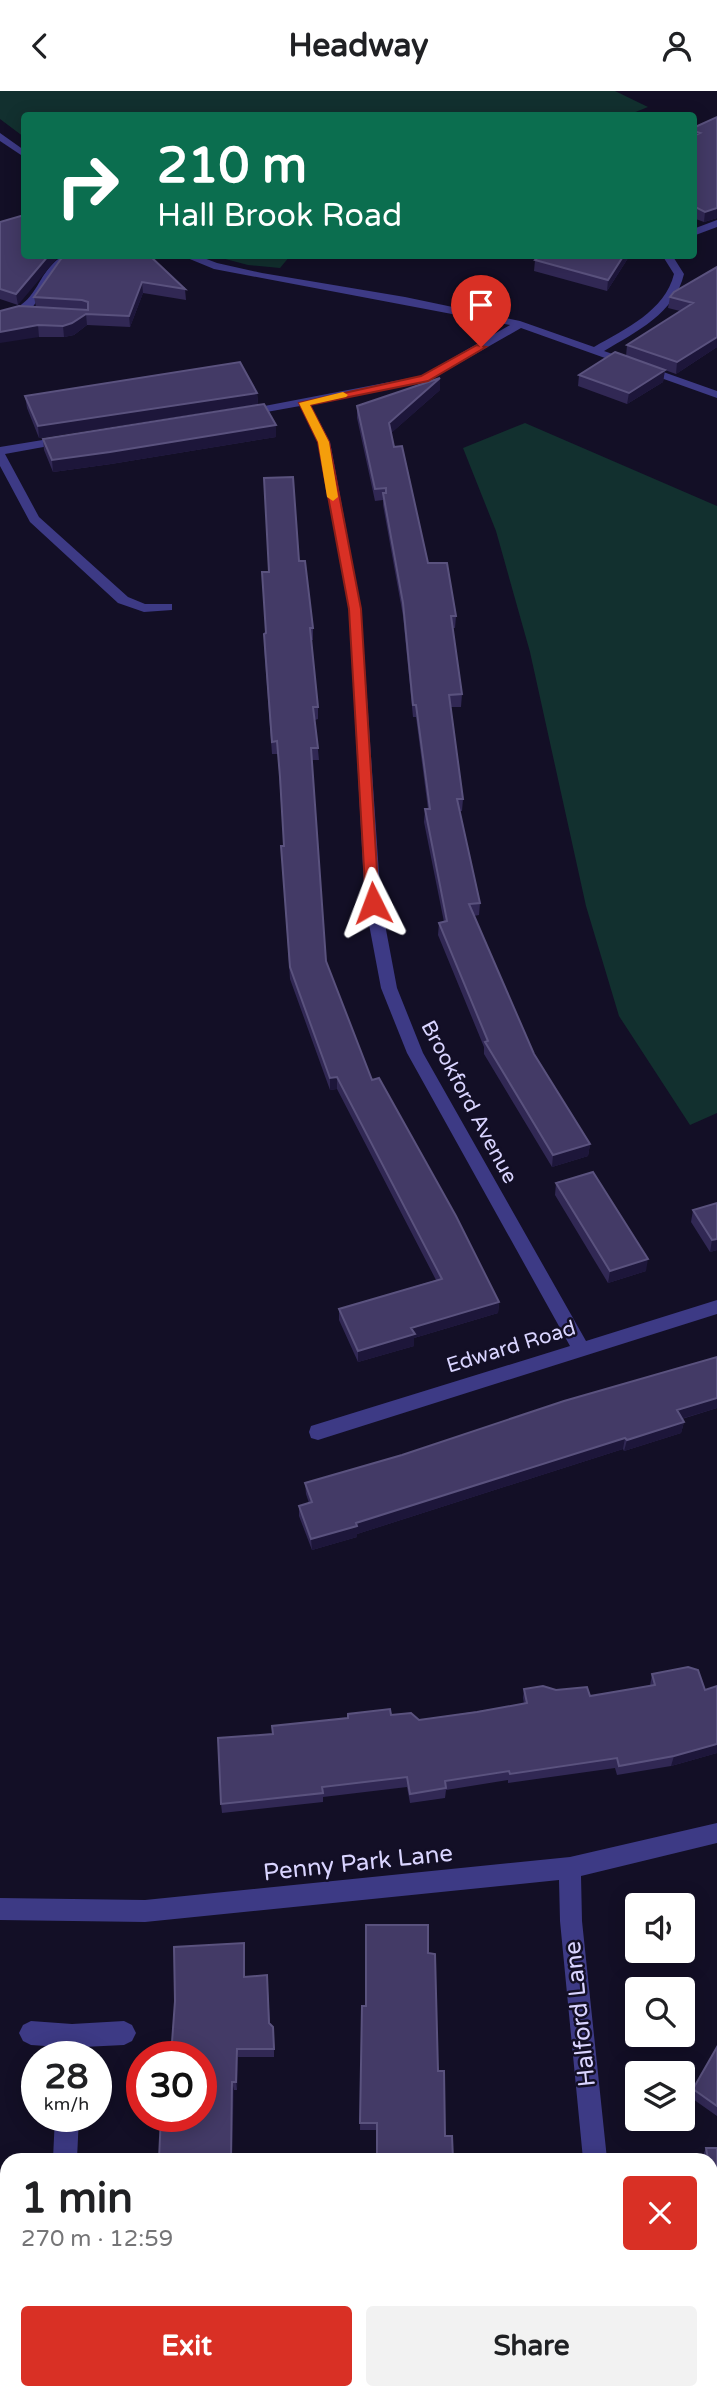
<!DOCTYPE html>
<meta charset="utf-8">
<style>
body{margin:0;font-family:"Varela Round",sans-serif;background:#f2f2f2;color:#202124;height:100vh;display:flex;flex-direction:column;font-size:26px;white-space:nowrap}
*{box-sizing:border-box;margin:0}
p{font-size:23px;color:#757577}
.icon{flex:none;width:38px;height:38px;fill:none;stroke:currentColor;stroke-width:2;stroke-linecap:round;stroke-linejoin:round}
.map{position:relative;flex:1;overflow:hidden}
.sheet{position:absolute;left:0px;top:2062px;width:718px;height:247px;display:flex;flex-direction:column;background:#fff;border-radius:21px 21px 0 0;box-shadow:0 4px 18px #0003}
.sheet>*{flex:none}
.hud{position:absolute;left:21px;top:21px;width:676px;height:147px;border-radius:7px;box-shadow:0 4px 18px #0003;background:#0b6e4f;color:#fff;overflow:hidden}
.fabs{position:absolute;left:625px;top:1802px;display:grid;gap:14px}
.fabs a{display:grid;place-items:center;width:70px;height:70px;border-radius:7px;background:#fff;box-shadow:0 4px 18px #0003;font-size:35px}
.speed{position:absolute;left:21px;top:1950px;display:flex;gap:14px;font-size:35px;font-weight:700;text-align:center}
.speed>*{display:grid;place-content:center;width:91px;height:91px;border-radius:50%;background:#fff;box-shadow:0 4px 18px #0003;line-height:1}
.speed small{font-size:18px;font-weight:400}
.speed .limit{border:10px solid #d22;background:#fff;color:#111}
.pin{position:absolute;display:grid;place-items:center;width:60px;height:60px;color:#fff;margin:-72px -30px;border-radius:50% 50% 50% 0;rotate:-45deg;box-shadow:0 0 7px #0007}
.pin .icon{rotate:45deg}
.me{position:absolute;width:77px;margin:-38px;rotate:357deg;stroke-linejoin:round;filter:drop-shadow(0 0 5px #0008)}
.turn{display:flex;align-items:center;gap:24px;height:147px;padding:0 21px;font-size:32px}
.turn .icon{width:91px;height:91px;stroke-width:2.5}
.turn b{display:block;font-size:49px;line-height:60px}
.round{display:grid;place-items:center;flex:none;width:74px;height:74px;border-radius:7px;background:#f2f2f2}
.summary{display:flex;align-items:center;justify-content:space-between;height:119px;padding:0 21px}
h1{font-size:42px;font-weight:800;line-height:52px}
.button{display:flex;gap:14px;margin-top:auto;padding:14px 21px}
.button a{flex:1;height:80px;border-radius:7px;background:#d93025;color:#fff;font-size:28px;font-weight:800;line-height:80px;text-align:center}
.button a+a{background:#f2f2f2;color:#202124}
header{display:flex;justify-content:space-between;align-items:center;height:91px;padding:0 21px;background:#fff;font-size:32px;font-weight:800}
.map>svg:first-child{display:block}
.green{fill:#12302f}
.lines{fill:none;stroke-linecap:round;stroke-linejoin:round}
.minor{fill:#3d3a85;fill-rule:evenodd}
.wall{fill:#312854}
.shaded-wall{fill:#1d163a}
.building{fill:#433a66;stroke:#5a527e;stroke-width:2}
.route{fill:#d93025;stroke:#8d1f18;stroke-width:2}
.slow{fill:#f59e0b}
.labels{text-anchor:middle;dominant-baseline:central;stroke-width:5;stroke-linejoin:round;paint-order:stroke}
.street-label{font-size:21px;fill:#d9d4ff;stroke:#130f26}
.near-street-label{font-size:24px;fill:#d9d4ff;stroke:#130f26}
</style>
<header><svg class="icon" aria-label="back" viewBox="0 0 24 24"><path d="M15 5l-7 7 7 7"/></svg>Headway<svg class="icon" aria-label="person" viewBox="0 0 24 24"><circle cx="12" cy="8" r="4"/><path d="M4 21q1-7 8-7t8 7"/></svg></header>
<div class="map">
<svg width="717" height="2308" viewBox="0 0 717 2308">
<rect width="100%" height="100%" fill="#130f26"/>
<path class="green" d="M0 0H615L648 16 628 24H24V46L0 28Z
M214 165 290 164V165L280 177 248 174Z
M525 332 717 415V1022L690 1034 619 925 586 815 530 561 496 440 463 357Z"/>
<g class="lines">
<path class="minor" d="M0 42 24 59V66L0 50Z
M717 129V136L693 145V138Z
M64 164H77L60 177 32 217 0 230V224C43 211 33 183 64 164Z
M180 164H196L217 172 262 182 405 206 520 230 594 256C625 238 665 220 674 183L662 164H672L684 183C675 222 636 241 604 260L717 300V307L521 237 428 290 310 313 330 351 361 518 381 812 397 897 423 962 586 1250 717 1209V1223L318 1349 311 1347 309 1341 311 1335 570 1255 407 962 381 897 365 812 349 518 318 351 300 315 244 325 238 322 244 319 421 285 510 234 214 178Z
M67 345 71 347V351L5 363 39 426 128 506 145 513H172V519L144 521 118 512 30 431 0 375V356Z
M717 1732V1752L581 1785 582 1830 607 2068H583L560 1830 559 1789 145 1831 0 1829V1807L145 1809 570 1766Z
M31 1930 72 1933 124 1930 132 1934 136 1942 132 1950 124 1954 83 1956V1965H59L60 1956 31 1954 23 1950 19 1942 23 1934Z
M55 2025H79L77 2068H53Z
M37 2301H63L62 2308H36Z
M600 2301H626V2308H600Z"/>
</g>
<path class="wall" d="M717 26V127L704 131 693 127V37Z
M24 124 18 214 0 208V131Z
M630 164 607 200 534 180 535 169Z
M61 168 185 198 186 209 143 202 130 236 87 234 74 244 64 246H39L2 220 36 216 34 206Z
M717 176V256L676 283 626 265 627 254 680 220 668 217 670 206Z
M665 279 663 291 627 313 578 295 579 284Z
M440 299 391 342 394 356 428 472 456 525 455 537H453L462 603 461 616H451L463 708 462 720H460L480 812 479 824 474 825 534 963 590 1053 588 1065 552 1076 484 963V956L438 844 439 832 444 831 424 731 425 718H428L416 626H413L403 525 383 414V409L375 410 357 327V315Z
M257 302 258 313 39 347 27 317 25 305Z
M276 334V346L111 373 53 381 44 359 43 348Z
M299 470 313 537V549H311L318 616V628L315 629 319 669H312L326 870 372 989 499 1211 498 1222 414 1247V1255L358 1271 339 1229V1218L436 1189 337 998 330 999 290 888 282 768 284 755 280 698 278 663H272L264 555 266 542Z
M556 1092 646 1180 608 1192 555 1104Z
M717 1112V1159L710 1161 691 1131 693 1119Z
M717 1266V1317L682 1328 684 1331 681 1342 624 1360 623 1358 357 1443V1446L312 1459 299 1425V1415L309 1412 306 1403 305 1392 402 1364Z
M652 1583 705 1599 717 1595V1662L671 1675 617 1684 615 1677 508 1692V1689L446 1699 445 1707 410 1712 407 1696 323 1706V1711L222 1722 221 1713 391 1624 419 1629 524 1613 523 1607 524 1598 556 1599 590 1605 650 1595Z
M245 1860V1886L267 1884 270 1933 274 1944V1966H238L237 1999H234L161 2025Z
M428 1862 438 1980 445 2045 377 2039H360L362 1915H366Z
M717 1956V2025L690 2006Z
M706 2057H717V2193L710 2134V2068H703V2064Z"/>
<path class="shaded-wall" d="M717 117V127L704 131 705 121Z
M49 164H60L18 214 16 203Z
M624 164H630L607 200 608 189Z
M142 191 143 202 130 236 129 225Z
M86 223 87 234 74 244 64 246 63 235Z
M38 234 39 246 0 252V241Z
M717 246V256L676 283 677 271Z
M665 279 663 291 627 313 629 302Z
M440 287V299L389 344V332Z
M257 302 258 313 39 347 38 335Z
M276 334V346L111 373 53 381 52 369Z
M337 986V998L330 999V987Z
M590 1053 588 1065 552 1076 553 1064Z
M717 1148V1159L710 1161 712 1149Z
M648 1168 646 1180 608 1192 610 1180Z
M499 1211 498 1222 414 1247V1255L358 1271V1260L411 1237Z
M717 1307V1317L674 1330 677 1319Z
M684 1331 681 1342 624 1360 627 1349Z
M625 1347 623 1358 357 1443V1446L312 1459 311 1448 356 1432Z
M717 1653V1662L671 1675 674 1665Z
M237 1958 238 1966 237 1999 236 1991Z
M232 1991 234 1999 232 2068H231Z"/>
<path class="building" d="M717 26V117L705 121 693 115V45L700 42 693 40V37Z
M24 124V164H49L16 203 0 198V131Z
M65 164H149L185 198 142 191 129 225 86 223 72 232 63 235 38 234 0 241V220L19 215 88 219V211L82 209 34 206 61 168Z
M540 164H624L608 189 535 169Z
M717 176V246L677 271 627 254 693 212 670 206 674 201Z
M615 261 665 279 629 302 579 284Z
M240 271 257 302 38 335 25 305Z
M440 287 389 332 394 356 402 355 428 472H447L456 525H451L462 603 449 604 463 708H457L480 812 469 813 534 963 590 1053 553 1064 485 951 488 950 439 832 447 830 425 718H430L416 614H413L403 512 383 402H386V397L375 398 357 315Z
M264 313 276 334 110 361 52 369 43 348Z
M293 386 299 470H305L313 537H310L318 616H313L318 657H311L326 870 372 989 379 987 456 1125 499 1211 411 1237 415 1243 358 1260 339 1218 442 1188 337 986 330 987 290 876 281 755H284L280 686 277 650 272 651 264 543 266 542 262 481H269L264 387Z
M593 1081 648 1168 610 1180 556 1092Z
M717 1112V1148L712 1149 693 1119Z
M717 1266V1307L677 1319 684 1331 627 1349 625 1347 356 1432 357 1435 311 1448 299 1415 312 1411 305 1392 402 1364 564 1310Z
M688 1576 698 1579 705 1599 717 1595V1653L674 1665 619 1675 617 1667 510 1683 509 1680 445 1690 446 1697 410 1703 407 1686 322 1696 323 1702 221 1713 218 1647 273 1643 272 1635 348 1627V1623L390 1618 391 1624 411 1622 419 1629 477 1621 527 1612 524 1598 543 1595 556 1599 587 1596 590 1605 655 1594 652 1583Z
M366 1834H428V1862L435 1863 438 1980H444L445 2045H452L453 2068H377V2032H360L362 1915H366Z
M244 1852V1886L267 1884 269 1932 273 1936 274 1958H237L236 1991H232L231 2068H159L161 2025H201V1965H171L175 1910 174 1856Z
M717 1956V2015L693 1998Z
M706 2057H717V2153L710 2095V2068H708Z
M150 2301H435V2306H459V2308H149Z"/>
<path class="route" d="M477 254 486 256 428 290 310 314 329 351 361 518 379 812 373 817 366 812 349 518 318 351 299 312 421 285Z"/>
<path class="slow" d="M343 301 348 304 346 306 310 314 329 351 338 406 333 410 327 406 318 351 299 312Z"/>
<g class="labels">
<g class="street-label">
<text transform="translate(469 1011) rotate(62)">Brookford Avenue</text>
<text transform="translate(511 1256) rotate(-17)">Edward Road</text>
</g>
<g class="near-street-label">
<text transform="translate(358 1772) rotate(-6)">Penny Park Lane</text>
<text transform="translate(580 1923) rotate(-96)">Halford Lane</text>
</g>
</g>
</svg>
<div class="fabs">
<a><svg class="icon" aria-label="sound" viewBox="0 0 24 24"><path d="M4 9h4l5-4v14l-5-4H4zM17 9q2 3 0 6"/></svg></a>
<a><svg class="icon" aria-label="search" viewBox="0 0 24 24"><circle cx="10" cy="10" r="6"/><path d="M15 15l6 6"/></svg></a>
<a><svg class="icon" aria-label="layers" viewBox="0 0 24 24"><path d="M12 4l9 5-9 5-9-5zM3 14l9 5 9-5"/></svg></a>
</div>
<div class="speed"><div>28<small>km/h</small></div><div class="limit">30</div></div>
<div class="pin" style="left:481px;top:256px;background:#d93025"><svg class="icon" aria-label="arrive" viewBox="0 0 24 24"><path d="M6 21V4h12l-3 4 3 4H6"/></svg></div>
<svg class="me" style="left:373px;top:812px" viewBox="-20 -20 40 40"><path d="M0-17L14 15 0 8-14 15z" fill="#d93025" stroke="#fff" stroke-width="4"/></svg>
<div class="hud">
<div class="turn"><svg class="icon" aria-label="right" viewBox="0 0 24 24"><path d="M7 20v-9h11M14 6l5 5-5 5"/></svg><div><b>210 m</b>Hall Brook Road</div></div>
</div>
<section class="sheet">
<div class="summary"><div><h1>1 min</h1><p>270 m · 12:59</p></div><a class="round" style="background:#d93025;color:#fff"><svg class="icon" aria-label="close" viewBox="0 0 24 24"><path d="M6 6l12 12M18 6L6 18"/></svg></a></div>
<div class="button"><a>Exit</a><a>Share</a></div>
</section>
</div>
